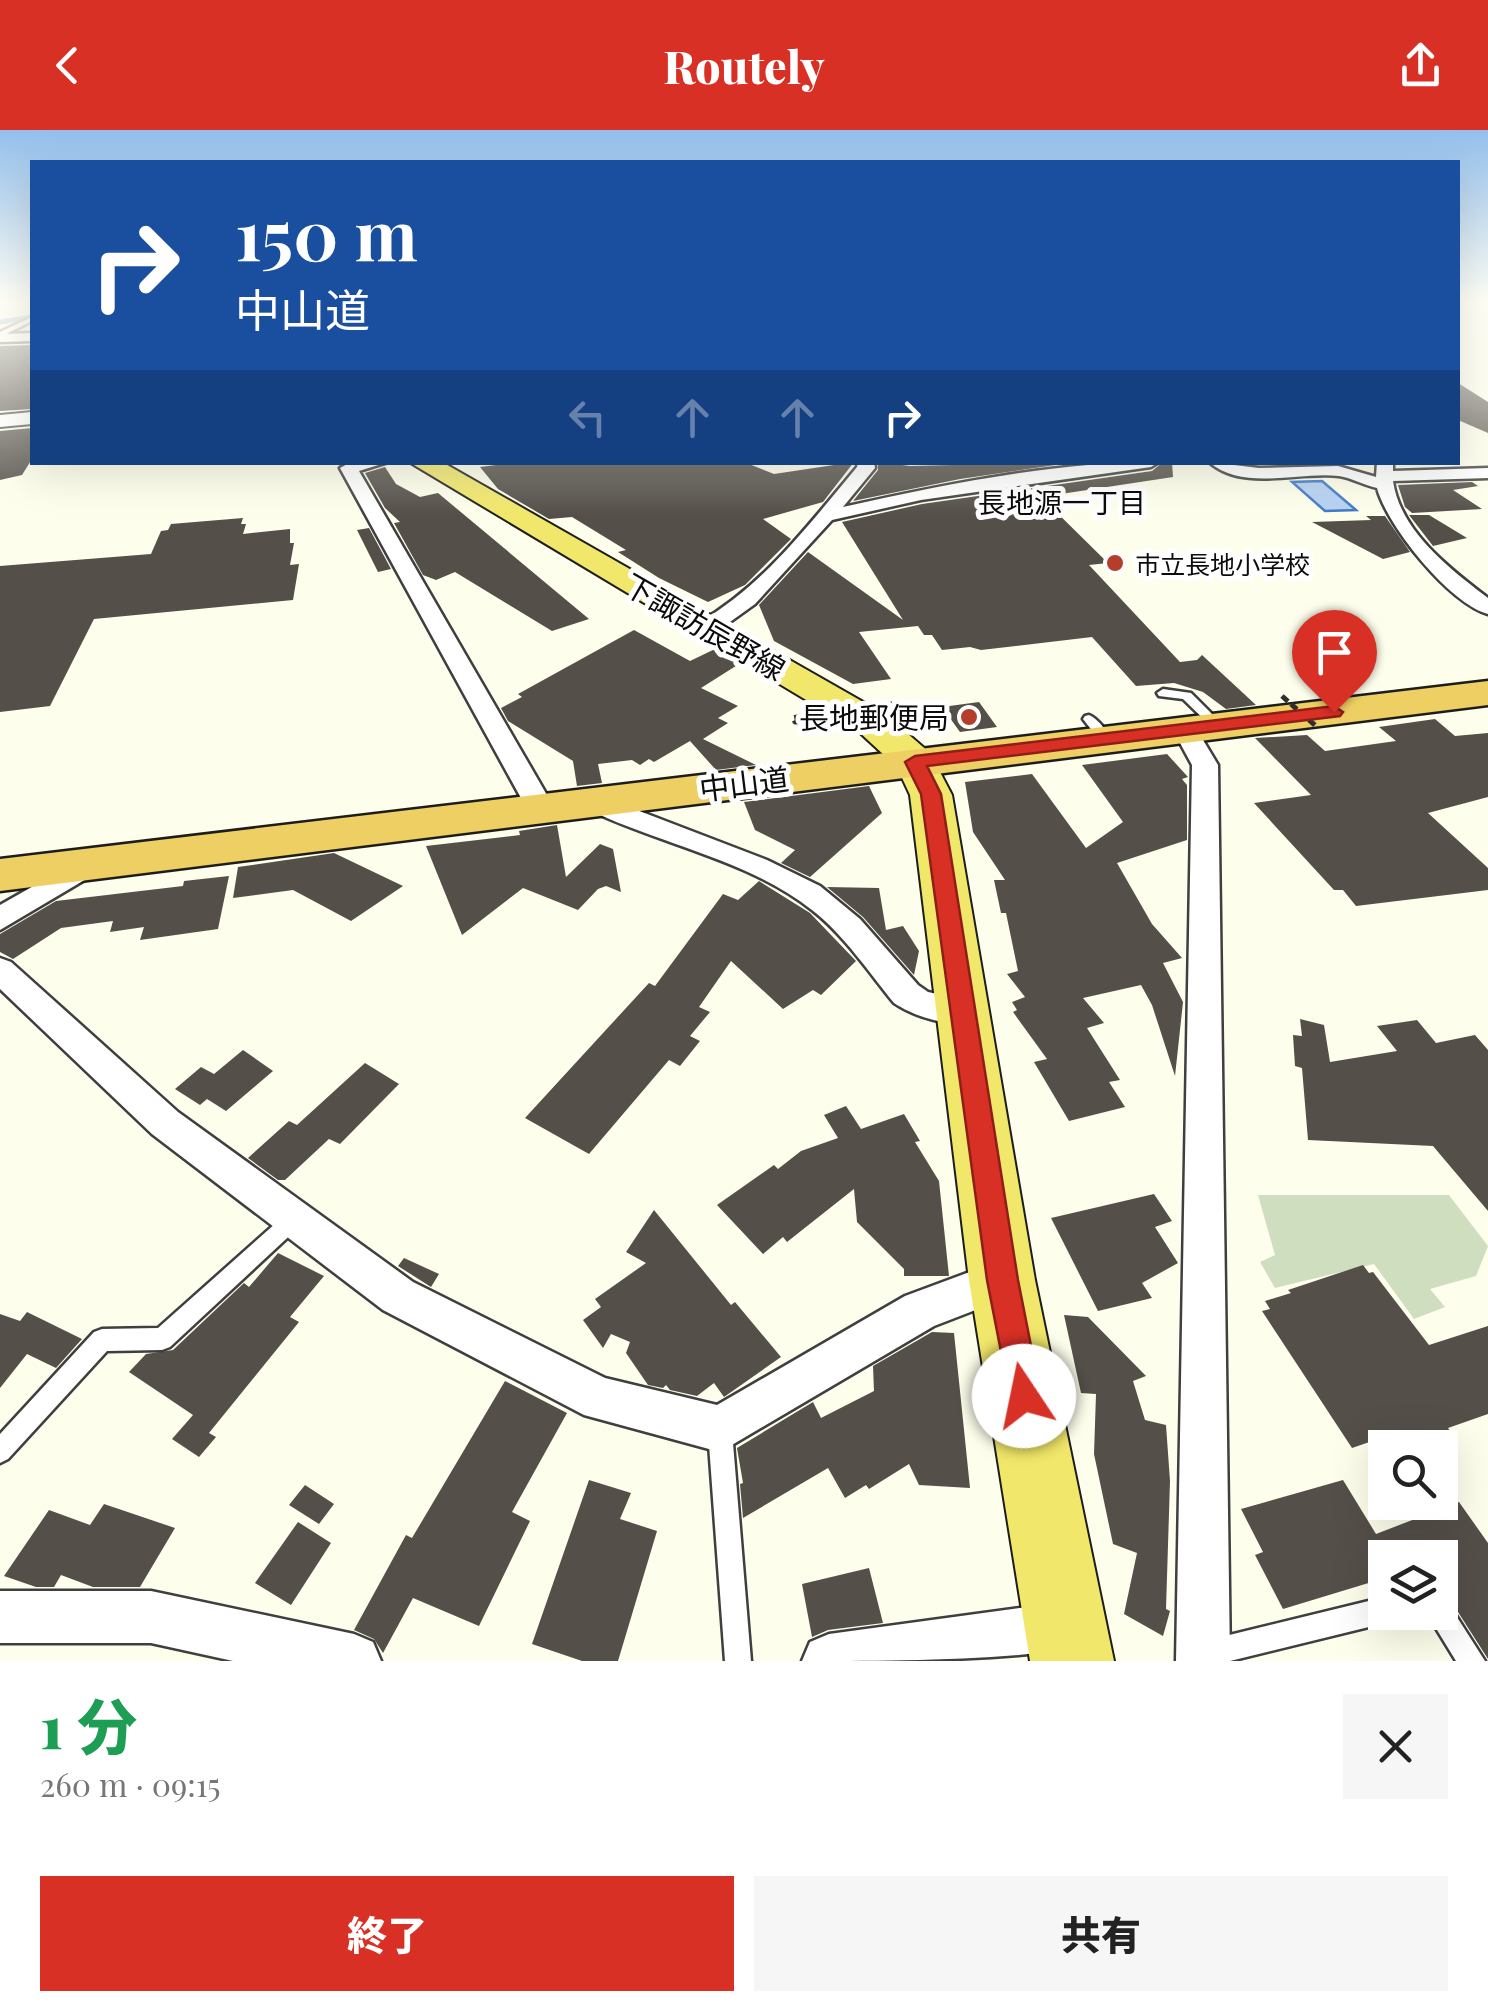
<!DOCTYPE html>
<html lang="ja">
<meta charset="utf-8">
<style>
body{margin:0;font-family:"Playfair Display","Noto Sans JP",serif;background:#f6f6f6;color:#222;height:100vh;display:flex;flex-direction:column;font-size:38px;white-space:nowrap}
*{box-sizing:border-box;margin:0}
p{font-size:32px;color:#767676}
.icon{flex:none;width:55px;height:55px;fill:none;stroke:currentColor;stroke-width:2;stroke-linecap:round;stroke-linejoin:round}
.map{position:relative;height:1531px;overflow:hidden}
.panel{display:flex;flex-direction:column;background:#fff;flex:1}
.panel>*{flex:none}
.banner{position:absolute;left:30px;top:30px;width:1430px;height:305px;border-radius:0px;box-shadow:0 10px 40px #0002;background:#1a4fa0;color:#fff;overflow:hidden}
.buttons{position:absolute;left:1368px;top:1300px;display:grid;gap:20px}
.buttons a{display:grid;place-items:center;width:90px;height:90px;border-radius:0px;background:#fff;box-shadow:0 10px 40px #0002;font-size:50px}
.pin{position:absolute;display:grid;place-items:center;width:85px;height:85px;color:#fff;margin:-102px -42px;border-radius:50% 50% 50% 0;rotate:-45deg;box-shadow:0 0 10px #0007}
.pin .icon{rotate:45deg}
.me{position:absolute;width:110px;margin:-55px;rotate:349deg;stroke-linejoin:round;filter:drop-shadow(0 0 8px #0008)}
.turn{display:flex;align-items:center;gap:35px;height:210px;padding:0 40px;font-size:45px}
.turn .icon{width:130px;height:130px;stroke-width:2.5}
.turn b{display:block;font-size:70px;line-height:85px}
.lanes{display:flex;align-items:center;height:95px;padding:0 40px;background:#0003;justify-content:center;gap:50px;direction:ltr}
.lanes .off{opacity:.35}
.round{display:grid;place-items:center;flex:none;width:105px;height:105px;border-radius:0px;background:#f6f6f6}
.head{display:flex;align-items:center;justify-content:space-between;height:170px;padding:0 40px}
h1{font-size:60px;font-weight:800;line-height:75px;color:#1e9e55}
.action{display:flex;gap:20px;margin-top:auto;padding:20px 40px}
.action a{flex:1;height:115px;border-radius:0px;background:#d93025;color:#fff;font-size:40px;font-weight:800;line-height:115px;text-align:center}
.action a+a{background:#f6f6f6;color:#222}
header{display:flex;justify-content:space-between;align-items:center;height:130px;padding:0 40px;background:#d93025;color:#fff;font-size:45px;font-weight:800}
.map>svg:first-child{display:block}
.cemetery{fill:#cfdebf}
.water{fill:#b4d0f2;stroke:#3f79c5;stroke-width:2.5}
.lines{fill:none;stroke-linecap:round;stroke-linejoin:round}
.stream{stroke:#3f79c5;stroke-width:5}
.building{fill:#544f49}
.service-casing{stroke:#3f3f3f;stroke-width:5}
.minor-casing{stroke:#3f3f3f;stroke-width:5}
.tertiary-casing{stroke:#3f3f3f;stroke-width:4}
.primary-casing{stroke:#1d1d1d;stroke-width:4}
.trunk-casing{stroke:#1d1d1d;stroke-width:5}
.path{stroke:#2e2e2e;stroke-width:5;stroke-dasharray:8 4;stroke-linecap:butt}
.service{fill:#fff;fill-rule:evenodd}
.minor{fill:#fff;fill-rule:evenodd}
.tertiary{fill:#fff;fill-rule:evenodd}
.primary{fill:#f1e76a;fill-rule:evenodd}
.trunk{fill:#eecf63;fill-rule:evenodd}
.path-bridge{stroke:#2e2e2e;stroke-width:5;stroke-dasharray:8 4;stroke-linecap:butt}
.route{fill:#d93025;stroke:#8d1f18;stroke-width:2.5}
.poi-dot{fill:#b43d2c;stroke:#fff;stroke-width:4}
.labels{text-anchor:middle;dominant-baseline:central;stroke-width:10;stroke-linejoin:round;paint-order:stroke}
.far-poi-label{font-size:25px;fill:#0c0c0c;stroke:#fff;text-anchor:start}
.far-neighbourhood-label{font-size:28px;fill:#0c0c0c;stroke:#fff}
.street-label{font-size:30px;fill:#0c0c0c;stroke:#fff}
.poi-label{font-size:30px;fill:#0c0c0c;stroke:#fff;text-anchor:end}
</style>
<header><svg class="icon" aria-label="back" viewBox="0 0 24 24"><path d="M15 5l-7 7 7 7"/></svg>Routely<svg class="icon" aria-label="share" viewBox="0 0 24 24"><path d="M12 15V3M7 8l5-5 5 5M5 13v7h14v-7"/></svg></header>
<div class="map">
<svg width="1488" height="1531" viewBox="0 0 1488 1531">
<rect width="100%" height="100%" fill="#fefeec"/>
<path class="cemetery" d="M1258 1065H1449L1488 1116 1476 1146 1430 1159 1445 1177 1414 1189 1374 1134 1275 1158 1260 1132 1275 1125Z"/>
<path class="water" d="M1322 351 1356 380 1325 381 1292 352Z"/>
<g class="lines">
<path class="stream" d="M0 192 32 187"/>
</g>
<path class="building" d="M32 215V279L0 281V216Z
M1458 253 1488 272V303L1458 290Z
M32 298V329L22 345 0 350V301Z
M520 332H744L774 344 854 332 823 372 763 389 791 409 745 455 708 472 659 448 618 422 626 420 572 387 549 389 498 359 480 337Z
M878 332 910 336 1076 332 960 349 853 371 878 340Z
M1163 332H1172L1173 347 1041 367 1108 433 1089 435 1180 532 1197 530 1202 525 1256 575 1226 579 1203 562 1174 553 1136 556 1092 507 981 520 970 517 942 520 932 505H924L918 496 859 502 891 549 853 554 774 511 759 475 808 422 903 490 842 392 922 374 1152 341Z
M385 337 396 354 420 367 438 363 589 489 552 501 455 442 436 450 423 445 394 393 400 392 385 378 365 343Z
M1472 352 1478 356 1453 360 1482 379 1412 383 1405 377 1398 355Z
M1409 385H1429L1467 408 1433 416Z
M1366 386H1385L1410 422 1383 429 1312 392 1371 390Z
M243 388 241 394H246L243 404 290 399V413H294L290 435 299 434 293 470 94 489 50 576 0 582V436L151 424 161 401 168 400 171 394Z
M369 398 391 439 378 442 357 400Z
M634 500 690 531 715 519 739 534 701 558 738 576 718 588 728 593 703 609 756 635 716 640 690 611 654 632 649 629 640 635 632 630 598 634 602 653 577 656 573 631 508 591 501 578 522 567 518 564Z
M979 572 997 597 960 602 942 577Z
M1435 589 1455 606 1488 603V667L1428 683 1488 738V760L1356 776 1343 760H1334L1254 673 1311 665 1255 608 1307 605 1325 621 1396 611 1379 597Z
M1167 624 1188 647 1182 649 1187 655V710L1117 733 1152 794 1182 828 1163 833 1183 872 1175 946 1152 875 1141 855 1083 868 1104 893 1087 898 1120 950 1109 952 1125 977 1069 991 1034 932 1047 929 1013 882 1017 880 1012 872 1025 867 1007 844 1018 841 1006 783H1001L994 750H1005L973 702 965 652 1032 644 1086 718 1123 692 1082 635Z
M869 656 882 683 810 747 781 733 795 720 755 700 744 672Z
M557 695 566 747 600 714 613 719 621 762 606 756 598 759 578 780 523 758 462 805 426 716 520 705 519 701Z
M334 723 403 756 351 791 293 760 233 768 238 737Z
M229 746 218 799 140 810 144 797 110 802 113 791 61 798 13 829 0 822V804L56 771 183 756 184 751Z
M759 751 810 783 856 831 821 865 813 860 783 879 731 831 699 877 710 882 690 906 700 911 680 936 669 930 589 1024 525 988 649 853 655 856 723 764 738 770Z
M827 757 879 758 886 800 903 796 919 821 914 845 863 787Z
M1300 889 1324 895 1330 932 1397 921 1377 896 1417 890 1436 913 1475 905 1488 920V1081L1433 1016 1308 1010 1302 938 1295 936 1293 905 1302 906Z
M243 920 273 941 226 981 207 969 200 975 175 959 201 937 214 944Z
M365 933 399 954 340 1014 329 1009 285 1050H278L248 1028 289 991 297 995Z
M846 976 861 999 904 984 920 1011 915 1012 939 1051 949 1146H904V1139L857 1092 854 1059 787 1112 783 1107 763 1124 717 1075 774 1035 778 1039 801 1021 838 1008 824 985Z
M1154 1064 1172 1091 1155 1097 1178 1133 1142 1153 1152 1168 1098 1181 1051 1088Z
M654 1080 731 1175 735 1172 781 1227 724 1267 714 1253 697 1266 670 1260 666 1255 663 1258 648 1255 626 1223 630 1212 611 1204 603 1218 583 1190 601 1177 595 1169 646 1133 626 1122Z
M278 1123 324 1146 290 1187 299 1192 209 1303 216 1307 199 1327 172 1309 193 1285 129 1242 146 1224 173 1220 244 1153 249 1157Z
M404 1128 439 1144 431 1157 398 1136Z
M1363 1135 1369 1143 1373 1142 1429 1215 1488 1196V1284L1448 1298 1454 1307 1424 1318H1391L1384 1307 1352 1318 1262 1181 1270 1179 1265 1171 1291 1163 1288 1160Z
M27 1182 82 1209 56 1238 27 1224 0 1258V1184L20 1191Z
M1064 1185 1088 1187 1146 1246 1133 1251 1145 1290 1166 1295 1170 1351 1166 1479 1170 1481 1163 1506 1124 1484 1137 1423 1113 1414 1094 1324 1096 1264 1081 1263Z
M932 1202 954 1203 970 1358 919 1355 909 1334 869 1359 866 1355 845 1368 828 1338 743 1388 740 1354 743 1353 737 1318 813 1272 821 1288 874 1261 873 1236Z
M505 1251 567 1283 512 1382 530 1391 479 1496 413 1468 383 1523 374 1509 354 1500 406 1405 412 1408Z
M589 1350 631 1363 620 1389 657 1401 618 1531H582L532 1514Z
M1343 1350 1376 1404 1459 1372 1488 1413V1529L1451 1471 1440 1465V1428H1385V1448L1283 1479 1255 1425 1263 1422 1241 1379Z
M305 1355 334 1374 319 1394 289 1375Z
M104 1374 175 1398 140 1457H93L61 1445 54 1457H36L4 1446 49 1380 90 1395Z
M298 1392 331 1413 291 1475 255 1453Z
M869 1438 883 1493 828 1500 812 1507 802 1454Z"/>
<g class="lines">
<g class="service-casing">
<path id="service" d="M32 187V191L0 207V202Z
M1163 559 1191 563 1224 596 1222 599H1214L1183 569 1159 566 1157 563Z
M1089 585C1097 588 1111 604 1109 612H1101L1083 589 1085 586Z
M292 1082 299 1085 302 1091 299 1097 170 1217 162 1220 107 1221 8 1329 0 1333V1304L94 1202 102 1199 158 1198 285 1085Z
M720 1289 728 1293 732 1301 751 1531H725L708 1301 712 1293Z
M1385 1467V1482H1397L1394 1489 1385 1493 1230 1531H1203L1200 1522 1204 1513 1213 1509Z
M1440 1469 1448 1473 1485 1531H1456L1426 1482H1440Z"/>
</g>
<g class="minor-casing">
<path id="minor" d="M32 203V211L0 212V204Z
M351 332H388L359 341 555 679 551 685H531L527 679 340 338Z
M858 332H874L875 338 843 377C946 354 1054 332 1159 332L1151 337 921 370 832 390 755 474 716 502H700L697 497 700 492C764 455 810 393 857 337Z
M1209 332 1259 338 1338 336 1376 347 1377 332H1393V341L1488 338V348L1393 351C1400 401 1450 439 1488 468V484C1450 474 1387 396 1377 358 1364 355 1352 348 1339 346 1298 341 1244 362 1209 332Z
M1185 593 1194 595 1218 635 1230 1531H1176L1192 635 1173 600Z
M595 664 767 730 820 756 860 789 918 855 928 862 975 872 980 881 975 890C950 898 915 887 894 873 868 841 844 805 812 780 748 729 658 714 585 678L581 672 585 666Z
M88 725 98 728 103 735 98 742 0 800V775Z
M0 828 11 832 178 982 413 1152 605 1248 717 1275 905 1166 1002 1130 1017 1136 1023 1150 1017 1164 934 1196 720 1322 584 1285 383 1180 152 1004 0 859Z
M0 1461H151L354 1504 373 1512 381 1531H233L151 1513H0Z
M1064 1472 1082 1480 1090 1498 1082 1516C1017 1531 877 1531 802 1531L810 1512 829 1504Z"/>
</g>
<g class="tertiary-casing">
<path id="tertiary" d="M32 282V294L0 297V285Z"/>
</g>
<g class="primary-casing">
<path id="primary" d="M409 332H442L886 585 930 623 952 665 1035 1150 1114 1531H1030L969 1150 910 665 897 637 858 601Z"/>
</g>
<g class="trunk-casing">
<path id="trunk" d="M1488 551V575L0 761V729Z"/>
</g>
<path class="path" d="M802 586 793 588 795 592 809 591
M915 587 935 599 932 601"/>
<use href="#service" class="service"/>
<use href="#minor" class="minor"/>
<use href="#tertiary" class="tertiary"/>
<use href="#primary" class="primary"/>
<use href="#trunk" class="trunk"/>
<path class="path-bridge" d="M1282 566 1318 598
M813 584 893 574"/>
</g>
<linearGradient id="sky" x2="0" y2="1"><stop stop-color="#93bfec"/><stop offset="0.44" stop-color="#fffff6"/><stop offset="1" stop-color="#fffff6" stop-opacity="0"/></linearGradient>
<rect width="1488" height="386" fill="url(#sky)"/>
<path class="route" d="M1334 576 1343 582 1340 586 927 636 941 664 1018 1150 1041 1266 1036 1278 1024 1283 1012 1278 987 1150 921 664 905 632 915 626Z"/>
<g class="poi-dot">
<circle cx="1115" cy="433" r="10"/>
<circle cx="969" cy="587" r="10"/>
</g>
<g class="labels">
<g class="far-poi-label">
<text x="1135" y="433">市立長地小学校</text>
</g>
<g class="far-neighbourhood-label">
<text x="1062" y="371">長地源一丁目</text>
</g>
<g class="street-label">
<text transform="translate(705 496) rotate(30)">下諏訪辰野線</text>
<text transform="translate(744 653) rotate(-7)">中山道</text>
</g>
<g class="poi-label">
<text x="949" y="587">長地郵便局</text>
</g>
</g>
</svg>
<div class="buttons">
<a><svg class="icon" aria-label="search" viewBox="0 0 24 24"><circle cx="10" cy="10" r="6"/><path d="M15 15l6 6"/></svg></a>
<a><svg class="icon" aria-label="layers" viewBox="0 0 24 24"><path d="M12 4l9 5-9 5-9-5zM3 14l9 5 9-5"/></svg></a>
</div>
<div class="pin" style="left:1334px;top:582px;background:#d93025"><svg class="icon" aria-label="arrive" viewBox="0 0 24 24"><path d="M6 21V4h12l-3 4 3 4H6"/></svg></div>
<svg class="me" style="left:1024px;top:1266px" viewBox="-20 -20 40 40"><circle r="19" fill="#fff"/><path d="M0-13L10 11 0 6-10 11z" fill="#d93025"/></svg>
<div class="banner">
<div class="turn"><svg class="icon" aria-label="right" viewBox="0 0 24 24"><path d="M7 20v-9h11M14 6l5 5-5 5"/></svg><div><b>150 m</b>中山道</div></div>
<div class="lanes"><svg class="icon off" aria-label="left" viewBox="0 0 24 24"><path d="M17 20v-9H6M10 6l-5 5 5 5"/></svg><svg class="icon off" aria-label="ahead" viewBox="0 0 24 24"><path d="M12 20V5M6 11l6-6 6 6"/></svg><svg class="icon off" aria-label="ahead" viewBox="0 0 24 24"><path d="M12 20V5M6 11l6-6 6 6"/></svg><svg class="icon" aria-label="right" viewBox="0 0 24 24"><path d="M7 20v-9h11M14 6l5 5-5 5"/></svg></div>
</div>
</div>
<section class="panel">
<div class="head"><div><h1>1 分</h1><p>260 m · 09:15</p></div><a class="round"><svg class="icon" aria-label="close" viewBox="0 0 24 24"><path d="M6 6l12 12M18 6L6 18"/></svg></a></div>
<div class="action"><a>終了</a><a>共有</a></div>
</section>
